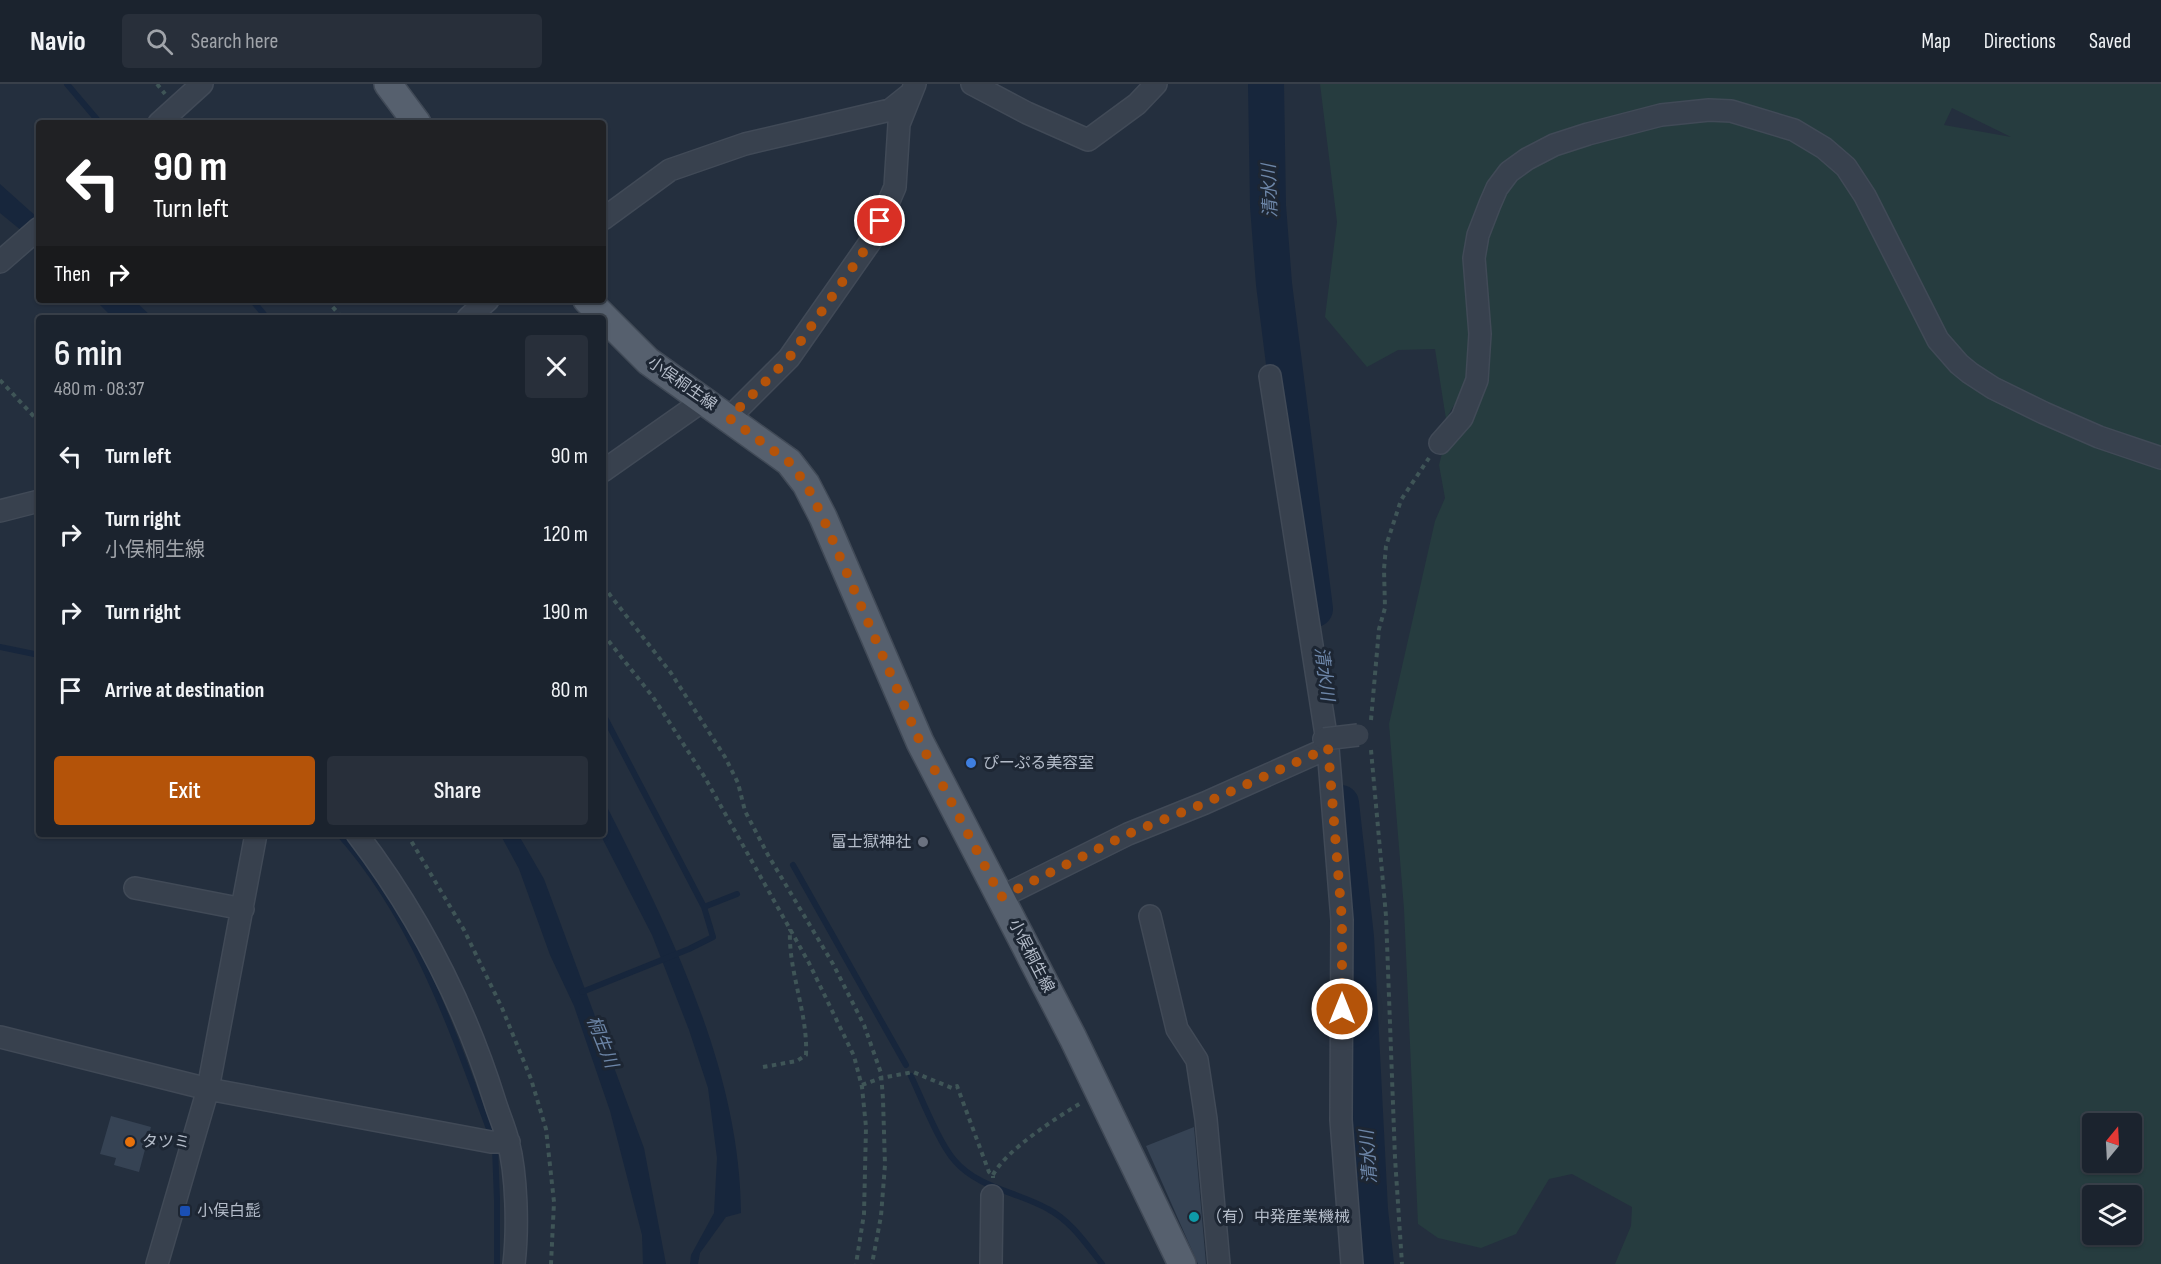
<!DOCTYPE html>
<meta charset="utf-8">
<style>
body{margin:0;font-family:"Sofia Sans Condensed","Noto Sans JP",sans-serif;background:#282f3a;color:#f1f3f6;height:100vh;display:flex;flex-direction:column;font-size:22px;white-space:nowrap}
*{box-sizing:border-box;margin:0}
p{font-size:20px;color:#a0a4aa}
.icon{flex:none;width:33px;height:33px;fill:none;stroke:currentColor;stroke-width:2;stroke-linecap:round;stroke-linejoin:round}
.map{position:relative;flex:1;overflow:hidden}
.drawer{position:absolute;left:36px;top:231px;width:570px;height:522px;display:flex;flex-direction:column;background:#1b232e;border-radius:6px;box-shadow:0 2px 4px #0004,0 0 0 2px #39404a}
.drawer>*{flex:none}
.banner{position:absolute;left:36px;top:36px;width:570px;height:183px;border-radius:6px;box-shadow:0 2px 4px #0004,0 0 0 2px #39404a;background:#202124;color:#fff;overflow:hidden}
.needle{width:39px;rotate:18deg}
.controls{position:absolute;left:2082px;top:1029px;display:grid;gap:12px}
.controls a{display:grid;place-items:center;width:60px;height:60px;border-radius:6px;background:#1b232e;box-shadow:0 2px 4px #0004,0 0 0 2px #39404a;font-size:30px}
.pin{position:absolute;display:grid;place-items:center;width:51px;height:51px;color:#fff;margin:-26px;border:3px solid #fff;border-radius:50%;box-shadow:0 2px 6px #0007}
.me{position:absolute;width:66px;margin:-33px;rotate:0deg;stroke-linejoin:round;filter:drop-shadow(0 0 4px #0008)}
.turn{display:flex;align-items:center;gap:21px;height:126px;padding:0 18px;font-size:27px}
.turn .icon{width:78px;height:78px;stroke-width:2.5}
.turn b{display:block;font-size:42px;line-height:51px}
.then{display:flex;align-items:center;height:57px;padding:0 18px;background:#0003;gap:12px;font-size:22px}
.round{display:grid;place-items:center;flex:none;width:63px;height:63px;border-radius:6px;background:#282f3a}
.headline{display:flex;align-items:center;justify-content:space-between;height:102px;padding:0 18px}
h1{font-size:36px;font-weight:600;line-height:45px}
.cta{display:flex;gap:12px;margin-top:auto;padding:12px 18px}
.cta a{flex:1;height:69px;border-radius:6px;background:#b45309;color:#fff;font-size:24px;font-weight:600;line-height:69px;text-align:center}
.cta a+a{background:#282f3a;color:#f1f3f6}
ul{padding:0;list-style:none}
li{display:flex;align-items:center;gap:18px;height:78px;padding:0 18px}
li div{flex:1}
li b{display:block;font-size:22px}
li em{font-style:normal}
header{display:flex;align-items:center;gap:36px;box-sizing:border-box;height:84px;padding:0 30px;background:#1b232e;border-bottom:2px solid #39404a}
header strong{font-size:28px}
nav{display:flex;gap:33px;margin-inline-start:auto;font-size:21px}
.search{width:420px;height:54px;background:#282f3a;display:flex;align-items:center;gap:15px;box-sizing:border-box;padding:0 21px;border-radius:6px;color:#a0a4aa;font-size:22px}
.map>svg:first-child{display:block}
.green{fill:#263c3f;fill-rule:evenodd}
.water{fill:#17263c}
.lines{fill:none;stroke-linecap:round;stroke-linejoin:round}
.stream{stroke:#17263c;stroke-width:6}
.river{stroke:#17263c;stroke-width:36}
.building{fill:#364354}
.minor-casing{stroke:#414a57;stroke-width:24}
.major-casing{stroke:#414a57;stroke-width:30}
.path{stroke:#3f5557;stroke-width:4;stroke-dasharray:4.5 4.5;stroke-linecap:butt}
.minor{stroke:#38414e;stroke-width:21}
.major{stroke:#56606e;stroke-width:27}
.minor-bridge-casing{stroke:#414a57;stroke-width:24;stroke-linecap:butt}
.minor-bridge{stroke:#38414e;stroke-width:21}
.route{stroke:#b45309;stroke-width:10;stroke-dasharray:0 18}
.shop-dot{fill:#3f7fe0;stroke:#1d2633;stroke-width:2}
.worship-dot{fill:#6b7280;stroke:#1d2633;stroke-width:2}
.food-dot{fill:#e8710a;stroke:#1d2633;stroke-width:2}
.transit-dot{fill:#1a4fb4;stroke:#1d2633;stroke-width:2}
.culture-dot{fill:#0f9aa8;stroke:#1d2633;stroke-width:2}
.labels{text-anchor:middle;dominant-baseline:central;stroke-width:6;stroke-linejoin:round;paint-order:stroke}
.street-label{font-size:16px;fill:#b4bcc9;stroke:#1d2633}
.poi-label{font-size:16px;fill:#b4bcc9;stroke:#1d2633;text-anchor:start}
.water-label{font-size:18px;font-style:italic;fill:#6d86a8;stroke:#1d2633}
</style>
<header>
<strong>Navio</strong>
<div class="search"><svg class="icon" aria-label="search" viewBox="0 0 24 24"><circle cx="10" cy="10" r="6"/><path d="M15 15l6 6"/></svg>Search here</div>
<nav><a>Map</a><a>Directions</a><a>Saved</a></nav>
</header>
<div class="map">
<svg width="2161" height="1180" viewBox="0 0 2161 1180">
<rect width="100%" height="100%" fill="#242f3e"/>
<path class="green" d="M1320 0H2161V1180H1615L1631 1142 1632 1123 1572 1090 1549 1095 1516 1150 1481 1164 1438 1154 1418 1140 1404 825 1389 640 1435 437 1445 414 1439 381 1454 321 1446 335 1435 265 1398 266 1367 283 1325 233 1337 138ZM1952 24 2011 53 1944 41ZM2092 1040H2132V1078H2092ZM2092 1112H2132V1150H2092Z"/>
<path class="water" d="M0 100 39 135V161L0 129Z
M95 216H134L153 234H113Z
M603 715C668 843 740 983 741 1129L726 1133 700 1169 698 1180H690L691 1171 714 1129 717 1074 708 1004 689 946 652 851 600 750H603Z
M500 750H518L544 795 644 1064 666 1180H643L642 1151 610 1027 574 922 550 871 519 785Z"/>
<g class="lines">
<path class="stream" d="M67 0 100 39
M252 216 267 234
M0 563 39 571
M603 630 704 823 737 810
M339 750C415 835 453 948 492 1053
M793 781 906 981
M582 908 689 865 713 853 704 823
M911 992C922 1015 939 1059 955 1077 978 1104 1018 1108 1048 1125 1071 1137 1086 1160 1102 1180
M495 1063 497 1116V1180"/>
<path class="river" d="M1266 0 1268 122 1274 200 1315 525
M1341 719 1356 853 1370 1126 1376 1180"/>
</g>
<path class="building" d="M111 1032 151 1043 139 1088 114 1081 116 1074 100 1070Z
M1194 1043 1206 1180H1198L1146 1062Z"/>
<g class="lines">
<g class="minor-casing">
<path id="minor" d="M972 0 1027 29 1088 56 1137 20 1156 0
M159 39 202 0
M603 135 670 86 745 60 890 26 910 10
M0 178 39 144
M468 234 488 216
M1270 292 1328 664 1342 836 1341 1036 1352 1180
M729 334 789 274 873 154 895 103 899 40 915 0
M1440 359 1462 334 1477 296 1480 250 1474 174 1478 151 1490 120 1497 104 1509 88 1527 75 1554 61 1588 50 1661 31 1709 26 1731 27 1794 46 1824 64 1846 83 1865 112 1938 256 1959 280 1970 289 1993 304 2044 329 2099 353 2161 374
M603 387 704 316
M0 427 39 417
M357 750C418 830 465 922 495 1018 499 1031 505 1044 508 1057 517 1091 518 1145 514 1180
M135 804 243 825
M1001 813 1128 750 1205 719 1328 664 1324 655
M1150 832 1177 945 1197 976 1206 1035 1219 1180
M0 953 208 1005 491 1058H509
M157 1180 208 1005 256 750
M991 1180 992 1112"/>
</g>
<g class="major-casing">
<path id="major" d="M388 0 417 39
M587 216 648 277 789 378 806 400 823 433 920 658 1073 954 1182 1180"/>
</g>
<path class="path" d="M157 0 165 10
M327 216 342 234
M0 296 39 338
M603 502 671 589 725 673 738 699 745 727 768 771 833 880 864 941 881 989 883 1015 885 1081 881 1132 872 1180
M603 550 653 613 704 692 809 879 854 972 862 1003 866 1043 864 1130 856 1180
M1371 636 1379 545 1385 524 1384 485 1386 462 1401 416 1429 374
M1371 666 1386 832 1395 1074 1402 1180
M407 750 464 846 502 924 531 995 546 1045 554 1118 551 1180
M452 750 455 754
M763 983 797 977 806 971C808 928 788 888 790 845
M862 1001 881 994 913 988 952 1004 957 1002 986 1080 989 1088 993 1091V1094
M993 1091C1006 1066 1056 1034 1081 1019"/>
<use href="#minor" class="minor"/>
<use href="#major" class="major"/>
<g class="minor-bridge-casing">
<path id="minor-bridge" d="M1324 655 1358 651"/>
</g>
<use href="#minor-bridge" class="minor-bridge"/>
</g>
<g class="lines">
<path class="route" d="M880 137 873 154 789 274 729 334 789 378 806 400 823 434 920 658 1001 813 1128 750 1205 719 1328 664 1342 836V925"/>
</g>
<circle class="shop-dot" cx="971" cy="679" r="6"/>
<circle class="worship-dot" cx="923" cy="758" r="6"/>
<circle class="food-dot" cx="130" cy="1058" r="6"/>
<rect class="transit-dot" x="179" y="1121" width="12" height="12" rx="3"/>
<circle class="culture-dot" cx="1194" cy="1133" r="6"/>
<g class="labels">
<g class="street-label">
<text transform="translate(682 300) rotate(35)">小俣桐生線</text>
<text transform="translate(1031 872) rotate(63)">小俣桐生線</text>
</g>
<g class="poi-label">
<text x="983" y="679">ぴーぷる美容室</text>
<text x="911" y="758" text-anchor="end">富士獄神社</text>
<text x="142" y="1058">タツミ</text>
<text x="197" y="1127">小俣白髭</text>
<text x="1206" y="1133">（有）中発産業機械</text>
</g>
<g class="water-label">
<text transform="translate(1270 107) rotate(-92)">清水川</text>
<text transform="translate(1324 590) rotate(83)">清水川</text>
<text transform="translate(602 958) rotate(68)">桐生川</text>
<text transform="translate(1369 1073) rotate(-94)">清水川</text>
</g>
</g>
</svg>
<div class="controls">
<a><svg class="needle" viewBox="-14 -14 28 28"><path d="M0-13l5 13h-10z" fill="#e53935"/><path d="M0 13l5-13h-10z" fill="#a0a4aa"/></svg></a>
<a><svg class="icon" aria-label="layers" viewBox="0 0 24 24"><path d="M12 4l9 5-9 5-9-5zM3 14l9 5 9-5"/></svg></a>
</div>
<div class="pin" style="left:880px;top:137px;background:#d93025"><svg class="icon" aria-label="arrive" viewBox="0 0 24 24"><path d="M6 21V4h12l-3 4 3 4H6"/></svg></div>
<svg class="me" style="left:1342px;top:925px" viewBox="-20 -20 40 40"><circle r="17" fill="#b45309" stroke="#fff" stroke-width="3"/><path d="M0-11L8 9 0 5-8 9z" fill="#fff"/></svg>
<div class="banner">
<div class="turn"><svg class="icon" aria-label="left" viewBox="0 0 24 24"><path d="M17 20v-9H6M10 6l-5 5 5 5"/></svg><div><b>90 m</b>Turn left</div></div>
<div class="then">Then<svg class="icon" aria-label="right" viewBox="0 0 24 24"><path d="M7 20v-9h11M14 6l5 5-5 5"/></svg></div>
</div>
<section class="drawer">
<div class="headline"><div><h1>6 min</h1><p>480 m · 08:37</p></div><a class="round"><svg class="icon" aria-label="close" viewBox="0 0 24 24"><path d="M6 6l12 12M18 6L6 18"/></svg></a></div>
<ul>
<li><svg class="icon" aria-label="left" viewBox="0 0 24 24"><path d="M17 20v-9H6M10 6l-5 5 5 5"/></svg><div><b>Turn left</b></div><em>90 m</em></li>
<li><svg class="icon" aria-label="right" viewBox="0 0 24 24"><path d="M7 20v-9h11M14 6l5 5-5 5"/></svg><div><b>Turn right</b><p>小俣桐生線</p></div><em>120 m</em></li>
<li><svg class="icon" aria-label="right" viewBox="0 0 24 24"><path d="M7 20v-9h11M14 6l5 5-5 5"/></svg><div><b>Turn right</b></div><em>190 m</em></li>
<li><svg class="icon" aria-label="arrive" viewBox="0 0 24 24"><path d="M6 21V4h12l-3 4 3 4H6"/></svg><div><b>Arrive at destination</b></div><em>80 m</em></li>
</ul>
<div class="cta"><a>Exit</a><a>Share</a></div>
</section>
</div>
